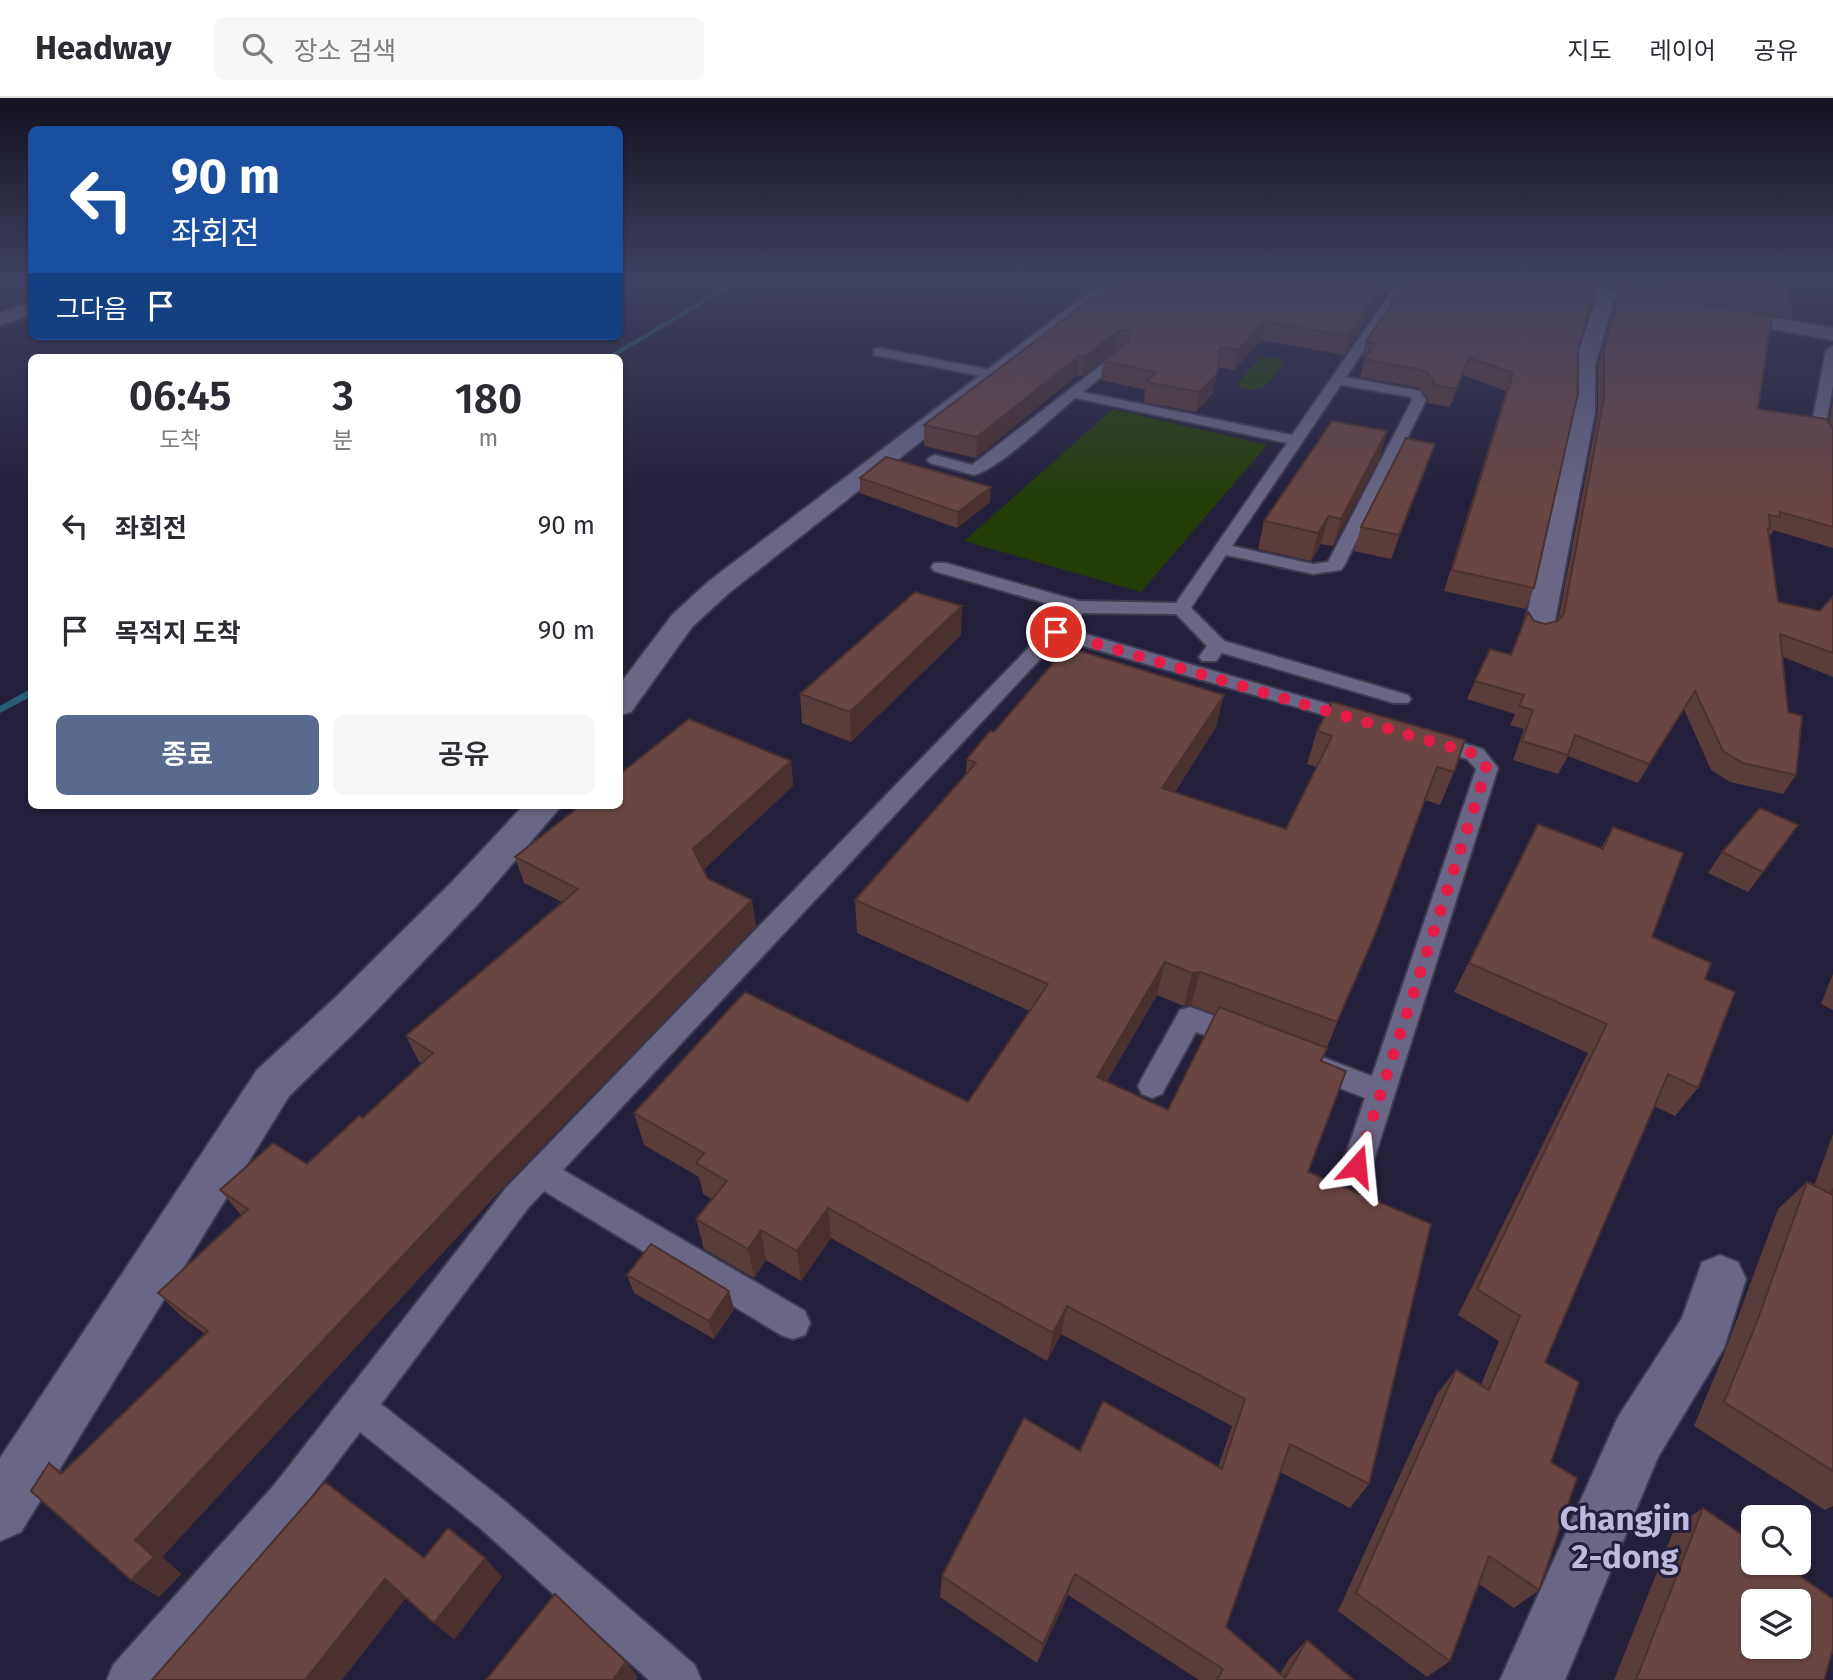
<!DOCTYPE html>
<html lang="ko">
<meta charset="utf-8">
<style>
body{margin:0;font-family:"Fira Sans","Noto Sans KR",sans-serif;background:#f7f7f7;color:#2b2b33;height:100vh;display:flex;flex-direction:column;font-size:26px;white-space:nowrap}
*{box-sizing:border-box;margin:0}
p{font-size:23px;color:#7c7c81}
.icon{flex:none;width:38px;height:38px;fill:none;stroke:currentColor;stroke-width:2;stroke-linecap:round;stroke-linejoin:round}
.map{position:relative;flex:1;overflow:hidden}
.details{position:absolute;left:28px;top:256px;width:595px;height:455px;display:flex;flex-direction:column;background:#fff;border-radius:10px;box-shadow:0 2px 5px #0004}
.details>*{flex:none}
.banner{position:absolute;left:28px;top:28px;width:595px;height:214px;border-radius:10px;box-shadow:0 2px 5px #0004;background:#1a4fa0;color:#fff;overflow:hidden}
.buttons{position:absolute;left:1741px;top:1407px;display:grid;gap:14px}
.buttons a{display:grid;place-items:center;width:70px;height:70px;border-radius:10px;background:#fff;box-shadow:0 2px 5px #0004;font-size:35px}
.pin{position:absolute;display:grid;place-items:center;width:60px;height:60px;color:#fff;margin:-30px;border:4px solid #fff;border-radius:50%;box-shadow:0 2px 7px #0007}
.me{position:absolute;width:77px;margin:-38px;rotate:18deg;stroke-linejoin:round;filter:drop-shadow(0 0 5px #0008)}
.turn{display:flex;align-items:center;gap:24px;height:147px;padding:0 28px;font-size:32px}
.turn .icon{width:91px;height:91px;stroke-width:2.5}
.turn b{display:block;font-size:49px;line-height:60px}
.then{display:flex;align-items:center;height:66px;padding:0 28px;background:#0003;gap:14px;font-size:26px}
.eta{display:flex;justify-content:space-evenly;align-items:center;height:119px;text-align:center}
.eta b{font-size:42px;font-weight:600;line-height:49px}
.primary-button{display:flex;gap:14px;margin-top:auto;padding:14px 28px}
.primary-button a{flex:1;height:80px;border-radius:10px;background:#586a8e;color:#fff;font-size:28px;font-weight:600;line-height:80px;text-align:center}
.primary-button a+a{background:#f7f7f7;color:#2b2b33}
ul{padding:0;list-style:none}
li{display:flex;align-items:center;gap:21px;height:105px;padding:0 28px}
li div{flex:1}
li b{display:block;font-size:26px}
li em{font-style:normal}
header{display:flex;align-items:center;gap:42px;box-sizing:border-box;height:98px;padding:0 35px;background:#fff;border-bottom:2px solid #e1e1e2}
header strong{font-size:33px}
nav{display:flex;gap:38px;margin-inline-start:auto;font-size:24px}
.search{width:490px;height:63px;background:#f7f7f7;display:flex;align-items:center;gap:18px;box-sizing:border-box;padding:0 24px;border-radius:10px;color:#7c7c81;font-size:26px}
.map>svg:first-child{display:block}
.green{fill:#243d07}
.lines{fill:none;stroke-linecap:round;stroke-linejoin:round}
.stream{fill:#275e73;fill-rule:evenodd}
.service-casing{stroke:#3f3b51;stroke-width:4}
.minor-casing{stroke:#3f3b51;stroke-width:4}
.tertiary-casing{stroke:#3f3b51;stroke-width:4}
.service{fill:#6a6786;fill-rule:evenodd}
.minor{fill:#6a6786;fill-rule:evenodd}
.tertiary{fill:#6a6786;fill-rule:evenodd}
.wall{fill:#5a3c3a;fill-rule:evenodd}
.shaded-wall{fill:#4a3130}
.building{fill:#694644;stroke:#4a3130;stroke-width:2;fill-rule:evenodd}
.route{stroke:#e11d48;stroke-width:12;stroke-dasharray:0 21.6}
.labels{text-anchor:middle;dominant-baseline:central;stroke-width:6;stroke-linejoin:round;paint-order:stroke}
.near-quarter-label{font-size:33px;font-weight:bold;fill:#bebadd;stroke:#24203b}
</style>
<header>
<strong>Headway</strong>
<div class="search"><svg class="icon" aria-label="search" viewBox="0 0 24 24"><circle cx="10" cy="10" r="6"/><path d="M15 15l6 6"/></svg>장소 검색</div>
<nav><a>지도</a><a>레이어</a><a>공유</a></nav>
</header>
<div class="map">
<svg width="1833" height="1582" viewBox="0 0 1833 1582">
<rect width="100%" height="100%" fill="#24203b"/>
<path class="green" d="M1261 259H1274L1283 263V266C1271 282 1264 297 1242 290L1238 285Z
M1113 311 1267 347 1141 494 964 443Z"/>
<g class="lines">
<path class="stream" d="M736 182H743L614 259H606Z
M32 590V598L0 615V608Z"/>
<g class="service-casing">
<path id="service" d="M1395 182H1407L1405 191 1346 279 1420 293 1426 302 1344 468 1341 472 1313 476 1226 457 1191 510 1224 543 1408 597 1411 601 1408 605H1394L1222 555 1216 563H1202L1199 559 1207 548 1176 516 1083 515 1068 531 1366 617 1369 621 1366 625H1352L1059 541 563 1072 805 1213 810 1225 805 1237 793 1241 781 1237 544 1093 528 1110 381 1306 506 1404 695 1567 701 1582H649L480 1430 360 1334 301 1412 155 1582H107L113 1567 275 1386 506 1090 1066 511 934 473 931 469 934 465H946L1079 503 1176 505 1287 345 1075 300C1052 319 1001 370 974 377L930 365 927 362 930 359 935 357 972 367 1119 253 1124 254V260L1083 294 1292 337 1393 191ZM1341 287 1410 299 1412 302 1328 464 1313 466 1232 448Z
M1833 248V288L1826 325 1833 335V352L1828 350 1812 325 1826 252Z
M879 250 991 272 998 276 991 280 874 257V251Z
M1431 636 1483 651 1498 670 1372 1068 1368 1077 1357 1081 1346 1077 1342 1068 1365 1000 1304 976 1300 968 1304 960 1314 956 1372 978 1476 671 1467 661 1423 648 1420 643 1423 638Z
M1190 909 1250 931 1254 939 1250 947 1240 950 1196 934 1162 996 1152 1000 1142 996 1138 988 1142 980 1180 912Z"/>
</g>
<g class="minor-casing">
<path id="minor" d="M1105 182H1125L729 495 692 529 631 614 620 617V586L672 517 709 483Z
M1606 191 1615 197 1595 268V314L1553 533 1549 539 1538 542 1527 539 1523 533 1573 314 1574 268 1597 197Z
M32 204V217L0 227V215Z
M524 707H562L479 805 368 921 289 998 21 1434 0 1443V1360L257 972 338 897 451 785Z
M1720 1157 1738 1164 1746 1181 1724 1250 1658 1359 1565 1582H1500L1618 1319 1682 1220 1702 1164Z"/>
</g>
<g class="tertiary-casing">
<path id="tertiary" d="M1519 182H1559L1833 230V242L1528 187Z"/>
</g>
<use href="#service" class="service"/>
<use href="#minor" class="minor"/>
<use href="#tertiary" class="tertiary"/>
</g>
<path class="wall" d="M1408 182H1782L1794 212 1790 220 1599 186 1578 250 1534 490 1525 511 1444 493 1506 293 1463 277 1450 309 1427 305 1428 301 1420 290 1360 279 1364 261H1362L1366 243Z
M1392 184 1344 257 1261 242 1234 272 1218 269 1213 295 1196 314 1144 304 1145 292 1101 282 1103 263 1117 251 1082 278 1077 277 976 360 924 348V327L1074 214Z
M1621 191 1758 311 1829 324 1833 302V450L1773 432 1771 437 1769 436 1778 504 1820 513 1833 498V579L1783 559 1788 614 1796 677 1783 696 1730 684 1711 672 1684 611 1638 685 1568 658 1558 676 1513 662 1524 631 1510 627 1515 616 1467 601 1475 583 1510 557 1534 523 1545 526 1558 523 1598 314V268L1615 205Z
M1387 333 1380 359 1333 448 1321 446 1311 463 1258 451 1264 423Z
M1435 346 1427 368 1391 461 1354 453 1361 429Z
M860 380 990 404 957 430 860 395Z
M961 537 851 644 802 625 800 596Z
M1216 629 1175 694 1286 731 1317 669 1307 666 1317 633 1454 674 1440 707 1425 702 1376 834 1321 963 1308 1074 1369 1386 1350 1410 1280 1374 1226 1529 1280 1576 1289 1561 1307 1542 1354 1582H1199L1068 1497 1037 1565 940 1499 942 1478 1080 1353 1218 1369 1232 1328 1061 1236 1047 1263 831 1140 801 1183 766 1162 754 1180 704 1151 696 1121 712 1101 703 1096 699 1079 644 1047 634 1015 968 1004 1030 913 857 835 855 802 966 676 967 661 994 634ZM1157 897 1184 908 1191 907 1215 916 1168 1012 1107 983Z
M791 663 793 688 703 771 708 781 756 828 508 1084 162 1459 181 1476 159 1499 131 1482 49 1365 62 1374 205 1236 181 1218 158 1195 241 1117 220 1092 307 1066 363 1020 422 965 419 964 406 938 562 804 524 785 515 759Z
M1538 726 1601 750 1613 729 1652 839 1705 881 1698 990 1675 1018 1654 1008 1545 1264 1551 1364 1539 1492 1514 1510 1479 1486 1450 1563 1427 1579 1338 1513 1437 1296 1456 1272 1481 1287 1499 1243 1458 1217 1588 955 1454 894Z
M1783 748 1748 794 1708 775 1722 754Z
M1833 876V912L1821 906Z
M1833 1036V1408L1825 1412 1694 1328 1726 1251 1778 1111 1807 1084 1814 1088Z
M627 1177 729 1193 734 1211 714 1241 634 1195Z
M1703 1410 1824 1582H1614L1675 1429Z"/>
<path class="shaded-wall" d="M1386 182H1392L1344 257 1349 238Z
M1264 224 1261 242 1234 272 1238 252Z
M1120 232 1117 251 1082 278 1084 259Z
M1079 258 1077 277 976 360 977 339Z
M1469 260 1463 277 1450 309 1456 291Z
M1217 276 1213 295 1196 314 1199 294Z
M1387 333 1380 359 1333 448 1341 421Z
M1435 346 1427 368 1391 461 1399 437Z
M991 389 990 404 957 430 958 414Z
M1329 418 1321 446 1311 463 1318 435Z
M962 508 961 537 851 644 850 614Z
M1695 593 1684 611 1638 685 1649 666Z
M1224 597 1216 629 1156 723 1162 690Z
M791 663 793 688 698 777 693 751Z
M752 802 756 828 508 1084 162 1459 181 1476 159 1499 131 1482 135 1442 496 1059Z
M1165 864 1157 897 1091 1011 1097 979Z
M1200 874 1191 907 1184 908 1192 875Z
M828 1110 831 1140 801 1183 797 1153Z
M761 1132 766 1162 754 1180 748 1151Z
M729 1193 734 1211 714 1241 709 1223Z
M1067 1208 1061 1236 1047 1263 1053 1235Z
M485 1460 502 1479 454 1542 434 1525Z
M1075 1476 1068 1497 1037 1565 1043 1546Z
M385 1481 406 1500 342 1582H305Z
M626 1564 638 1579 636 1582H613Z"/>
<path class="building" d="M1119 182H1386L1349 238 1264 224 1238 252 1221 249 1217 276 1199 294 1146 284 1157 274 1103 263 1128 243V233L1120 232 1084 259 1079 258 977 339 924 327 1074 214Z
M1408 182H1579L1599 185 1578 250V295L1534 490 1452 472 1513 275 1469 260 1456 291 1433 287 1434 283 1426 273 1364 261 1375 245 1366 243Z
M1620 182H1782L1794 212Z
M1621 191 1772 218 1758 311 1826 321 1833 331V429L1780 414V419L1769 417 1770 431H1768L1778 504 1820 513 1833 498V555L1780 536 1788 614 1802 618 1796 677 1743 665 1723 653 1695 593 1649 666 1575 637 1568 657 1522 643 1533 612 1519 608 1524 597 1475 583 1490 551 1511 557 1528 514 1534 523 1545 526 1558 523 1564 515 1604 299V253Z
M1332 323 1387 333 1341 421 1329 418 1318 435 1264 423Z
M1406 340 1435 346 1399 437 1361 429Z
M886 359 991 389 958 414 860 380Z
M915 494 962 508 850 614 800 596Z
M1067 549 1224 597 1162 690 1286 731 1332 638 1317 633 1332 604 1465 642 1454 674 1437 669 1376 834 1337 924 1200 874 1192 875 1165 864 1097 979 1168 1012 1219 909 1327 950 1321 963 1346 973 1308 1074 1431 1126 1369 1386 1290 1346 1226 1529 1285 1580 1307 1542 1354 1582H1217L1223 1571 1075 1476 1043 1546 942 1478 1024 1320 1080 1353 1103 1303 1222 1371 1245 1301 1067 1208 1053 1235 828 1110 797 1153 761 1132 748 1151 696 1121 727 1083 696 1065 704 1055 634 1015 745 894 968 1004 1048 886 855 802 976 665 967 661 990 633 994 634Z
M689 621 791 663 693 751 708 781 752 802 496 1059 135 1442 154 1459 131 1482 31 1393 49 1365 61 1376 208 1233 158 1195 248 1111 220 1092 273 1045 307 1066 359 1018 363 1020 433 955 406 938 578 791 515 759 581 707H620V676Z
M1760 710 1798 727 1763 774 1722 754Z
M1538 726 1603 751 1613 729 1683 755 1652 839 1711 865 1705 881 1735 894 1698 990 1668 976 1545 1264 1579 1284 1551 1364 1577 1380 1539 1492 1489 1458 1450 1563 1356 1495 1456 1272 1489 1292 1520 1218 1477 1191 1607 926 1469 865Z
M1807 1084 1831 1096 1833 1090V1373L1724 1304 1756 1226Z
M651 1146 729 1193 709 1223 627 1177Z
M325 1384 424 1460 448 1430 485 1460 434 1525 385 1481 305 1582H152Z
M1703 1410 1754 1445V1465H1781L1833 1501V1551L1824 1582H1636ZM1754 1503H1799V1549H1754Z
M555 1496 626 1564 613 1582H486Z"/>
<linearGradient id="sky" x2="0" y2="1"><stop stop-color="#141220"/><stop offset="0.45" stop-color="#3f4260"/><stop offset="1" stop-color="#3f4260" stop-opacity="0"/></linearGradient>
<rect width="1833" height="403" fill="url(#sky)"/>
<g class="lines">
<path class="route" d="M1056 534 1475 656 1487 670 1357 1068"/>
</g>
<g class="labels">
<g class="near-quarter-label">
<text x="1625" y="1421">Changjin<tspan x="1625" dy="38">2-dong</tspan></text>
</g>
</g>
</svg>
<div class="buttons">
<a><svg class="icon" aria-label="search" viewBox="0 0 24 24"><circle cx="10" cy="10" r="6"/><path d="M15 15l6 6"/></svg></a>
<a><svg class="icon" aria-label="layers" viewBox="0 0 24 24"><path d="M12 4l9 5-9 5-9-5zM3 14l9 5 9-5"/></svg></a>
</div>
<div class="pin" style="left:1056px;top:534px;background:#d93025"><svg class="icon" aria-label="arrive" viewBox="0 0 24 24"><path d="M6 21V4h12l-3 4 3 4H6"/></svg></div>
<svg class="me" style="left:1357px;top:1068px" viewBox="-20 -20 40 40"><path d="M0-17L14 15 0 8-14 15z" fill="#e11d48" stroke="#fff" stroke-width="4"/></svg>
<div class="banner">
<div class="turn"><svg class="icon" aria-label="left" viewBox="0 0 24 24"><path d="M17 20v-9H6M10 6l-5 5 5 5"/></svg><div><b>90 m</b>좌회전</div></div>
<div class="then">그다음<svg class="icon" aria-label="arrive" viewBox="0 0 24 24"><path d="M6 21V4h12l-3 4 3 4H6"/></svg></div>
</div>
<section class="details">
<div class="eta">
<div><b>06:45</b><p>도착</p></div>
<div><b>3</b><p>분</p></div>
<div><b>180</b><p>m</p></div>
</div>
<ul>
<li><svg class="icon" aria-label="left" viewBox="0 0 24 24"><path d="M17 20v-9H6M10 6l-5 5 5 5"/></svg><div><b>좌회전</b></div><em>90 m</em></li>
<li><svg class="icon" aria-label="arrive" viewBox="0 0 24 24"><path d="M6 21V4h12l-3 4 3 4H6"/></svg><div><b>목적지 도착</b></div><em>90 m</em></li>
</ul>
<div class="primary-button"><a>종료</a><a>공유</a></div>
</section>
</div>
